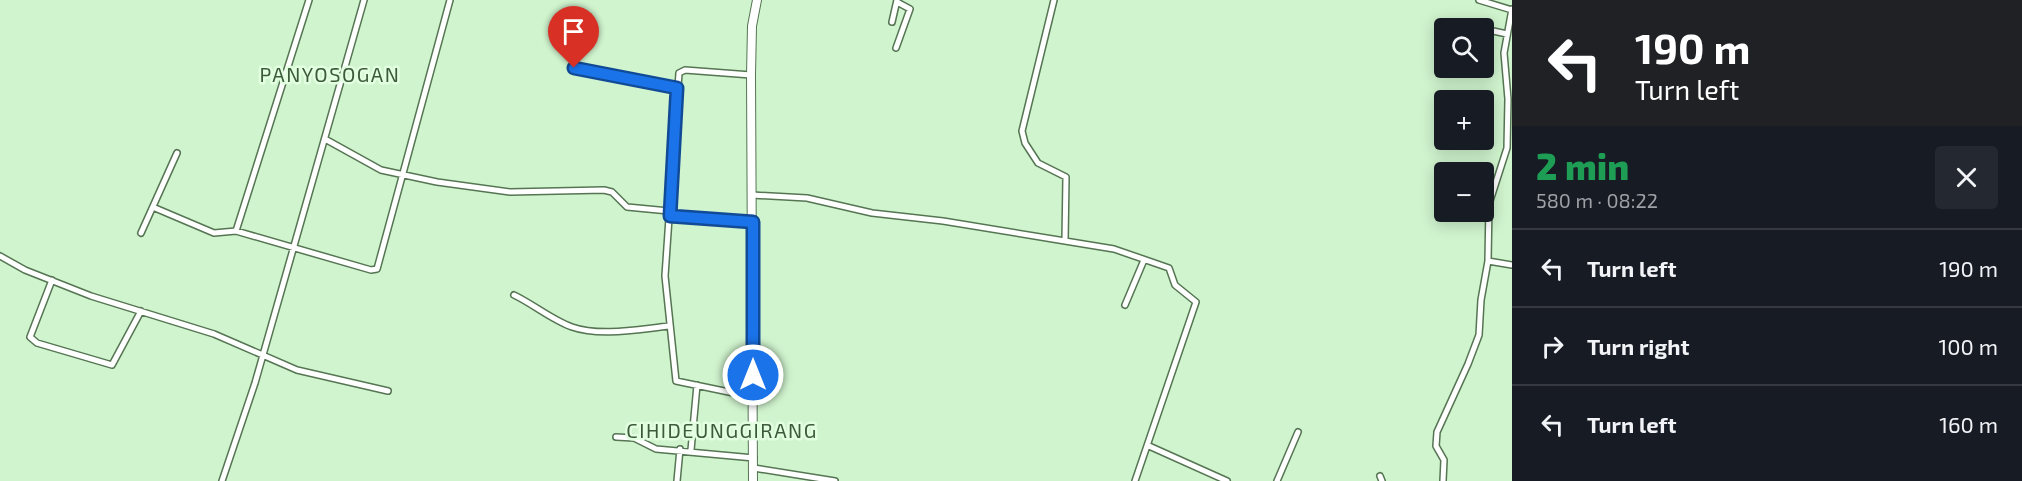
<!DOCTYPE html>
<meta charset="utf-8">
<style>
body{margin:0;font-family:"Exo 2",sans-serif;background:#242831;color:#f1f3f6;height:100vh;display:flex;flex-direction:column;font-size:22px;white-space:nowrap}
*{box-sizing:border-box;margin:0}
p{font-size:20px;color:#9ea1a6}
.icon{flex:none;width:33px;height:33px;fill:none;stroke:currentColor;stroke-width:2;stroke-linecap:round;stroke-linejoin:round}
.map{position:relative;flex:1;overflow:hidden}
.panel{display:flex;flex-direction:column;background:#171b24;width:510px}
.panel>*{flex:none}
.hud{background:#202124;color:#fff;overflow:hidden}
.fabs{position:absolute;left:1434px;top:18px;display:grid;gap:12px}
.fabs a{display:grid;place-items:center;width:60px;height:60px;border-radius:6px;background:#171b24;box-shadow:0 3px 15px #0003;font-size:30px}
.pin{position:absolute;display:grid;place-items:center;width:51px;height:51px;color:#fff;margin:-62px -26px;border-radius:50% 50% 50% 0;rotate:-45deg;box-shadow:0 0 6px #0007}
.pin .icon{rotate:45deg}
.me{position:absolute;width:66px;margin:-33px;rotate:0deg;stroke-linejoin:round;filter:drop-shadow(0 0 4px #0008)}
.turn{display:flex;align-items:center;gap:21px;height:126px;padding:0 24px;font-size:27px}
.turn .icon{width:78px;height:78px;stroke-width:2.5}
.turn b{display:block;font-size:42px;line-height:51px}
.round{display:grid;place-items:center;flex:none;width:63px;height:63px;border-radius:6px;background:#242831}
.headline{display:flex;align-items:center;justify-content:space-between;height:102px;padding:0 24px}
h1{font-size:36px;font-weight:800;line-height:45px;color:#1e9e55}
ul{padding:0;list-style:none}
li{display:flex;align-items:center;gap:18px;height:78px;padding:0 24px;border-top:2px solid #363941}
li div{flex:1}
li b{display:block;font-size:22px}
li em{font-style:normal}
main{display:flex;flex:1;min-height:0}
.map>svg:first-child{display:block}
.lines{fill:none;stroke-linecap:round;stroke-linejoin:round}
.street-casing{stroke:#557553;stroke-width:8}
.secondary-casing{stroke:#557553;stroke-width:10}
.street{stroke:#fff;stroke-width:5}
.secondary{stroke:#fff;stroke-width:8}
.route-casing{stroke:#114b97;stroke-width:15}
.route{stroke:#1a73e8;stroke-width:10}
.labels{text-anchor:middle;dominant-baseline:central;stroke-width:5;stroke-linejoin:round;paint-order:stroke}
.quarter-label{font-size:20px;letter-spacing:1.5px;fill:#3c5b3b;stroke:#e2ffe0}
</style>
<main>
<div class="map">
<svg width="1512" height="481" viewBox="0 0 1512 481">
<rect width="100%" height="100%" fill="#d0f4ce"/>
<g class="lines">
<g class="street-casing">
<path id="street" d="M1479 0 1512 10
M892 22 897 0
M1468 26 1474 28
M1484 29 1507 34
M896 48 910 9 897 2
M574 68 677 88
M751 75 685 70 679 73 665 276 676 381 753 397
M325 139 381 170 437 182 510 192 604 190 612 192 627 207 669 211
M752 195 807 198 872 213 943 221 1065 241 1066 177 1038 163 1025 143 1022 131 1054 0
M155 208 214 233 236 231 371 270 377 269 450 0
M670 216 753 222
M236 231 309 0
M141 233 177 153
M1065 241 1114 249 1169 268 1175 285 1196 302 1135 481
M0 256 25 270 91 296 214 334 297 370 388 391
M1488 261 1512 265
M52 280 30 337 37 343 112 365 141 311
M514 295C533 304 552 320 572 327 601 337 639 329 670 326
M1125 305 1144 260
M616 437 634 438 656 449 754 458
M1149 446 1227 481
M691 450 697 385
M754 468 835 481
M1380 476 1382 481
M222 481 255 383 364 0
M677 481 680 449
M1277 481 1298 432
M1443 481 1444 460 1436 446 1437 432 1468 364 1479 335 1481 300 1488 261 1489 204 1507 148 1508 99 1504 53 1512 9"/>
</g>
<g class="secondary-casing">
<path id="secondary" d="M753 481 751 75 752 26 757 0"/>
</g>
<use href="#street" class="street"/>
<use href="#secondary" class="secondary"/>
</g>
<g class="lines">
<g class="route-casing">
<path id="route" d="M574 68 677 88 670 216 753 222V375"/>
</g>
<use href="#route" class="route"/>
</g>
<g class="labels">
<g class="quarter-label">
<text x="330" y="74">PANYOSOGAN</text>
<text x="722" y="430">CIHIDEUNGGIRANG</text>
</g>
</g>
</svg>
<div class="fabs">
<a><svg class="icon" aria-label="search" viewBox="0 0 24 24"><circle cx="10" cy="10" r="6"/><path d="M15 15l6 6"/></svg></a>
<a>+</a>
<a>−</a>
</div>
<div class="pin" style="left:574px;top:68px;background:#d93025"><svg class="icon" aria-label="arrive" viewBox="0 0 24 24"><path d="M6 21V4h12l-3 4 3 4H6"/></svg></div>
<svg class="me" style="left:753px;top:375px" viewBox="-20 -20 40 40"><circle r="17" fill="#1a73e8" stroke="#fff" stroke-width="3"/><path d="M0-11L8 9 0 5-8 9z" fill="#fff"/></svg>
</div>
<section class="panel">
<div class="hud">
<div class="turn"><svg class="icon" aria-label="left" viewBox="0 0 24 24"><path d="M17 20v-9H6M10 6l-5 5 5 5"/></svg><div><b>190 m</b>Turn left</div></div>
</div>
<div class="headline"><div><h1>2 min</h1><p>580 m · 08:22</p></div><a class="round"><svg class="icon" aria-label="close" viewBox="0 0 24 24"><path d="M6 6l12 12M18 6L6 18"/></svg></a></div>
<ul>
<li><svg class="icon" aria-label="left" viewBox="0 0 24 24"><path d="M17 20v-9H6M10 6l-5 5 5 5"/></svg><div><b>Turn left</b></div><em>190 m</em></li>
<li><svg class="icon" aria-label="right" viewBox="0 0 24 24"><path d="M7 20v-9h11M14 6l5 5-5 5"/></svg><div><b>Turn right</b></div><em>100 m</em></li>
<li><svg class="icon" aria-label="left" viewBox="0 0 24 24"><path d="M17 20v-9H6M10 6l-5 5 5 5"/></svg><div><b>Turn left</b></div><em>160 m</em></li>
</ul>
</section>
</main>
